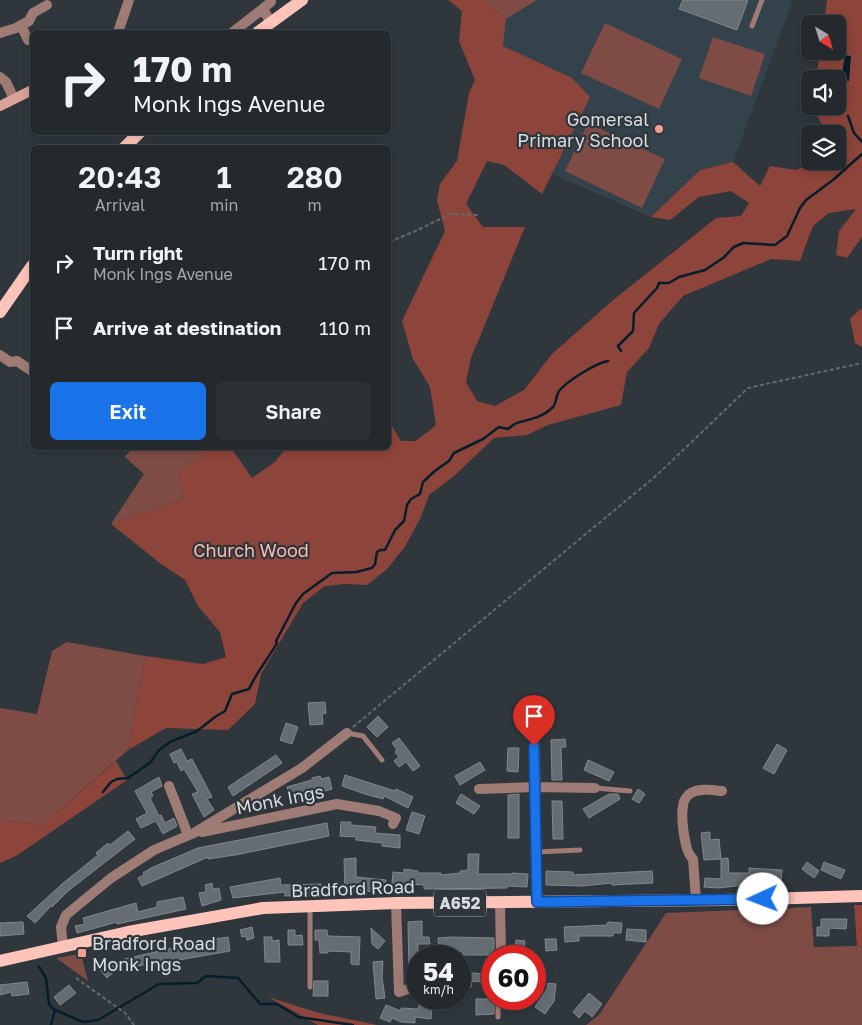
<!DOCTYPE html>
<style>
body{margin:0;font-family:"Golos Text",sans-serif;background:#2b3135;color:#f1f3f6;height:100vh;display:flex;flex-direction:column;font-size:19px;white-space:nowrap}
*{box-sizing:border-box;margin:0}
p{font-size:16px;color:#a3a6aa}
.icon{flex:none;width:28px;height:28px;fill:none;stroke:currentColor;stroke-width:2;stroke-linecap:round;stroke-linejoin:round}
.map{position:relative;flex:1;overflow:hidden}
.panel{position:absolute;left:30px;top:145px;width:361px;height:305px;display:flex;flex-direction:column;background:#23292d;border-radius:8px;box-shadow:0 2px 8px #0003,0 0 0 1px #404549}
.panel>*{flex:none}
.banner{position:absolute;left:30px;top:30px;width:361px;height:105px;border-radius:8px;box-shadow:0 2px 8px #0003,0 0 0 1px #404549;background:#23292d;color:#f1f3f6;overflow:hidden}
.needle{width:32px;rotate:142deg}
.buttons{position:absolute;left:801px;top:15px;display:grid;gap:10px}
.buttons a{display:grid;place-items:center;width:45px;height:45px;border-radius:8px;background:#23292d;box-shadow:0 2px 8px #0003,0 0 0 1px #404549;font-size:25px}
.speed{position:absolute;left:406px;top:945px;display:flex;gap:10px;font-size:25px;font-weight:700;text-align:center}
.speed>*{display:grid;place-content:center;width:65px;height:65px;border-radius:50%;background:#23292d;box-shadow:0 2px 8px #0003,0 0 0 1px #404549;line-height:1}
.speed small{font-size:12px;font-weight:400}
.speed .limit{border:8px solid #d22;background:#fff;color:#111}
.pin{position:absolute;display:grid;place-items:center;width:42px;height:42px;color:#fff;margin:-51px -21px;border-radius:50% 50% 50% 0;rotate:-45deg;box-shadow:0 0 5px #0007}
.pin .icon{rotate:45deg}
.me{position:absolute;width:55px;margin:-28px;rotate:268deg;stroke-linejoin:round;filter:drop-shadow(0 0 4px #0008)}
.turn{display:flex;align-items:center;gap:18px;height:105px;padding:0 20px;font-size:22px}
.turn .icon{width:65px;height:65px;stroke-width:2.5}
.turn b{display:block;font-size:35px;line-height:42px}
.eta{display:flex;justify-content:space-evenly;align-items:center;height:85px;text-align:center}
.eta b{font-size:30px;font-weight:600;line-height:35px}
.action{display:flex;gap:10px;margin-top:auto;padding:10px 20px}
.action a{flex:1;height:58px;border-radius:8px;background:#1a73e8;color:#fff;font-size:20px;font-weight:600;line-height:58px;text-align:center}
.action a+a{background:#2b3135;color:#f1f3f6}
ul{padding:0;list-style:none}
li{display:flex;align-items:center;gap:15px;height:65px;padding:0 20px}
li div{flex:1}
li b{display:block;font-size:19px}
li em{font-style:normal}
.map>svg:first-child{display:block}
.built{fill:#34424b}
.green{fill:#7e4c45}
.forest{fill:#8d443a}
.water{fill:#061e2c}
.lines{fill:none;stroke-linecap:round;stroke-linejoin:round}
.stream{stroke:#061e2c;stroke-width:2.5}
.building{fill:#656d73;stroke:#80888e}
.path{stroke:#636a6e;stroke-width:2;stroke-dasharray:4 2.5;stroke-linecap:butt}
.lane{stroke:#9e7b75;stroke-width:5}
.street{stroke:#9e7b75;stroke-width:10}
.secondary{stroke:#d9a198;stroke-width:10}
.primary{stroke:#fec3b9;stroke-width:12}
.route-casing{stroke:#114b97;stroke-width:12}
.route{stroke:#1a73e8;stroke-width:9}
.poi-dot{fill:#f59d90;stroke:#2f373c;stroke-width:2}
.labels{text-anchor:middle;dominant-baseline:central;stroke-width:4.5;stroke-linejoin:round;paint-order:stroke}
.shield{fill:#2f373c;stroke:#a5aaaf;stroke-width:1}
.shield-label{font-size:16px;font-weight:bold;fill:#d8dce0}
.poi-label{font-size:18px;fill:#d8dce0;stroke:#2f373c;text-anchor:end}
.park-label{font-size:18px;fill:#fab8ae;stroke:#2f373c}
.street-label{font-size:18px;fill:#d8dce0;stroke:#2f373c}
</style>
<div class="map">
<svg width="862" height="1025" viewBox="0 0 862 1025">
<rect width="100%" height="100%" fill="#2f373c"/>
<path class="built" d="M537 0H793L733 162 700 170 651 217 552 174 590 97 534 61 503 46 506 19Z"/>
<path class="green" d="M485 0H537L506 19Z
M605 23 682 59 659 109 581 73Z
M713 37 765 54 751 96 699 78Z
M588 123 665 159 642 208 565 171Z
M132 448H203L200 457 178 472 184 499 111 524 144 474 125 457Z
M67 642 145 656 128 750 42 825 0 820V708L37 714 52 651Z
M811 907 814 947 857 946 862 948V1025H586L599 1015 666 913Z
M81 954 88 981 56 958Z"/>
<path class="forest" d="M448 0H485L506 19 503 46 572 78 590 97 542 194 504 165 487 161 466 204 483 227H525L471 358 466 382 477 401 495 406 524 390 552 354 612 301 716 218 741 216 749 203 731 191 699 197 670 220 651 217 700 170 733 162 760 186 770 166 796 170 819 161H838V134H823L824 128 812 106H838V79H816L820 51H838V24H824L827 0H862V237L847 258 836 255 839 231 856 209 829 213 813 226 800 261 771 259 683 296 659 324 649 348 627 372 621 405 548 425 527 435 494 438 454 476 429 495 420 519 404 548 387 569 367 585 345 584 325 586 303 603 261 674 255 704 228 730 166 728 128 750 145 656 203 664 226 657 220 632 198 606 185 580 161 564 111 524 184 499 178 472 200 457 203 448H231L252 478 275 462 286 448H389V421L401 441H416L436 425 430 387 413 359 402 321 445 231 437 200 440 184 457 161 469 93 475 80 459 41 462 11Z
M862 309V347L855 343 850 319 859 310Z
M116 761 127 780 16 856 0 863V820L42 825Z
M854 905H862V948L857 946Z
M268 997 319 1013 377 1025H318Z"/>
<path class="water" d="M845 55 851 56 849 81 841 80Z"/>
<g class="lines">
<path class="stream" d="M844 106 842 97 845 83
M848 116 854 133 862 142
M621 351 618 346 633 331 634 313 657 288 659 283H669L679 277 705 270 723 258 734 247 743 243 775 245 787 236 800 208 806 200 833 180 862 154
M103 792 111 782 117 779 128 778 150 763 159 750 170 742 197 731 215 717 225 711 232 694 249 689C256 673 268 659 277 643L276 641 296 603 303 594 332 573 356 572 372 568 375 564 377 552 380 550H385L395 530 404 521 407 505 411 499 420 494 423 482 436 470 449 461 454 453 483 439 499 427 508 429C511 427 513 424 517 423 529 419 542 418 552 408 557 404 555 397 559 391 567 381 596 363 608 361
M39 967 46 978 49 1004 53 1009 83 1022 98 1020 159 984 197 983 206 976 238 978 260 1004H277L298 1017 353 1025
M51 1025 55 1010"/>
</g>
<path class="building" d="M683 0H748L737 30 679 9Z
M325 702 326 713 322 714 323 724 310 725 308 703Z
M378 716 388 727 377 737 367 727Z
M286 723 298 727 292 744 280 740Z
M399 738 420 766 413 771 406 762 399 767 394 761 399 757 395 752 397 750 392 743Z
M565 739 566 747H561L562 780H552L551 740Z
M777 744 787 750 774 774 763 768Z
M508 748H519L518 772 507 771Z
M181 749 187 761 192 759 212 797 207 799 214 810 204 817 192 794 198 792 184 769 181 771 177 762 174 763 170 754Z
M276 755 282 763 233 796 228 787Z
M588 760 614 772 609 781 584 770Z
M480 762 485 770 460 785 455 776Z
M345 775 395 791 396 789 413 797 408 808 384 796 383 799 365 794 342 786Z
M320 776 321 779 329 777 332 789 291 801 287 787 312 780V778Z
M159 777 162 786 151 792 153 796 150 798 159 816 161 815 165 823 174 818 177 826 163 834 156 821 141 828 136 819 147 813 135 791Z
M638 789 645 794 639 803 632 799Z
M461 794 480 806 474 814 456 803Z
M519 794V838H508V795Z
M609 794H618L620 799 589 818 583 809Z
M552 801H562L563 839H553Z
M412 812 425 816 419 834 406 830Z
M341 822H351V825L376 827 375 833 400 835V848L382 846V843L356 840V837L340 836Z
M327 823 329 836 235 855 208 859V857L142 886 138 878 144 875 143 873 151 868 198 848Z
M128 831 135 839 68 891 52 907 51 906 35 923 27 916 62 884 98 855 96 853 108 843 110 845Z
M710 832V840L719 839 721 859 728 858 729 873H749V868L782 870 781 883 757 881V883L746 882V885L718 888 704 887 705 878 721 879V859L704 860 701 833Z
M468 854H479L478 874H512V873L528 874 527 887 507 886V888L424 889V885L392 883 393 872 404 873V869L418 871V873H441V875L460 873V871L468 870Z
M356 858V877L386 880 384 893 357 890V892H345L344 859Z
M807 862 819 871 814 878 802 869Z
M824 862 845 870 841 879 821 870Z
M546 871 573 872V875L652 871 653 883 612 885V883L582 886 546 885Z
M280 878 281 885 321 884V895L285 896V892L233 898 230 887Z
M212 883 213 889 219 888 221 900 202 906 199 893 206 892 205 885Z
M183 897 186 909 117 924V922L77 933 75 926 85 924 83 918 136 903 138 912 157 907V902Z
M821 919H847L846 929 829 928V936H817V927H821Z
M422 921V937H429L430 944H418V972L409 973 408 922Z
M23 922 24 934 0 936V923Z
M608 922 622 923 621 933H613V936H579V941L565 942 564 927 607 925Z
M252 927 254 938 247 940 246 936 242 937 240 930Z
M371 928 385 941 378 949 372 944Z
M627 929 646 930V942L626 940Z
M288 930H295V936L302 935 303 945H288Z
M315 930H327L328 936 360 937 359 965 351 964V952L328 951V953H320L319 940H315Z
M228 937 230 951 173 961 174 966 157 969 155 962 127 969 124 959 182 946 210 942V940Z
M264 937H272V941L279 940 280 962H265Z
M452 937 494 938V955H463L462 951 439 952 438 938Z
M545 939H556L557 950 546 951Z
M516 940 525 941 524 951H515Z
M110 961 117 969 107 978 100 970Z
M383 961 382 977 385 998 376 999 373 962Z
M475 973 482 974V982L472 981 471 987H463V980H460V974Z
M314 981H328V996H313Z
M27 982 29 994 12 996 11 992 0 995V985Z
M548 983 556 984 554 1001 545 1014 535 1007 547 989Z
M69 985 76 993 60 1005 54 997Z
M589 993 602 1004 592 1017 585 1011 579 1018 573 1012Z
M476 999H494V1014L476 1015Z
M502 999H520V1008L502 1007Z
M386 1005 401 1011V1008L418 1009 419 1005 432 1006 431 1019 415 1017V1023L401 1022 392 1018 390 1022 380 1018Z"/>
<g class="lines">
<path class="path" d="M389 242 418 230 450 214 480 215
M353 727 657 475 748 388 862 363
M76 978 125 1013 134 1025"/>
<path class="lane" d="M752 26 762 0
M347 733 363 736 382 760
M595 788 630 791
M536 852 580 850
M310 907V987
M498 999V1017"/>
<path class="street" d="M260 11 271 2
M21 25 28 40
M118 32 129 0
M233 32 260 11 266 14 271 23
M0 33 16 28 29 21 33 13 47 5
M0 77 6 82 14 99
M0 355 10 362 17 361 32 371
M535 745 537 902
M169 786 188 835
M479 789 535 787 595 788
M202 832 337 804 379 811 396 818 393 824
M696 900 693 859C684 852 681 817 683 806 683 801 687 795 691 793 700 788 712 790 722 791
M500 902 501 956
M396 903 399 992 411 988
M63 947 61 927 66 915 111 878 154 850 194 833 302 768 347 733"/>
<path class="secondary" d="M0 106 32 90"/>
<path class="primary" d="M258 32 302 0
M124 148 140 132
M0 312 32 266
M0 961 128 932 263 908 396 903 723 900 862 896"/>
</g>
<g class="lines">
<g class="route-casing">
<path id="route" d="M534 746 537 902 763 899"/>
</g>
<use href="#route" class="route"/>
</g>
<g class="poi-dot">
<circle cx="659" cy="129" r="5"/>
<rect x="77" y="948" width="10" height="10" rx="2.5"/>
</g>
<g class="labels">
<rect class="shield" x="434" y="889.5" width="52" height="27" rx="4"/>
<g class="shield-label">
<text x="460" y="903">A652</text>
</g>
<g class="poi-label">
<text x="649" y="119">Gomersal<tspan x="649" dy="21">Primary School</tspan></text>
<text x="92" y="943" text-anchor="start">Bradford Road<tspan x="92" dy="21">Monk Ings</tspan></text>
</g>
<g class="park-label">
<text x="251" y="550">Church Wood</text>
</g>
<g class="street-label">
<text transform="translate(280 799) rotate(-11)">Monk Ings</text>
<text transform="translate(353 888) rotate(-2)">Bradford Road</text>
</g>
</g>
</svg>
<div class="buttons">
<a><svg class="needle" viewBox="-14 -14 28 28"><path d="M0-13l5 13h-10z" fill="#e53935"/><path d="M0 13l5-13h-10z" fill="#a3a6aa"/></svg></a>
<a><svg class="icon" aria-label="sound" viewBox="0 0 24 24"><path d="M4 9h4l5-4v14l-5-4H4zM17 9q2 3 0 6"/></svg></a>
<a><svg class="icon" aria-label="layers" viewBox="0 0 24 24"><path d="M12 4l9 5-9 5-9-5zM3 14l9 5 9-5"/></svg></a>
</div>
<div class="speed"><div>54<small>km/h</small></div><div class="limit">60</div></div>
<div class="pin" style="left:534px;top:746px;background:#d93025"><svg class="icon" aria-label="arrive" viewBox="0 0 24 24"><path d="M6 21V4h12l-3 4 3 4H6"/></svg></div>
<svg class="me" style="left:763px;top:899px" viewBox="-20 -20 40 40"><circle r="19" fill="#fff"/><path d="M0-13L10 11 0 6-10 11z" fill="#1a73e8"/></svg>
<div class="banner">
<div class="turn"><svg class="icon" aria-label="right" viewBox="0 0 24 24"><path d="M7 20v-9h11M14 6l5 5-5 5"/></svg><div><b>170 m</b>Monk Ings Avenue</div></div>
</div>
<section class="panel">
<div class="eta">
<div><b>20:43</b><p>Arrival</p></div>
<div><b>1</b><p>min</p></div>
<div><b>280</b><p>m</p></div>
</div>
<ul>
<li><svg class="icon" aria-label="right" viewBox="0 0 24 24"><path d="M7 20v-9h11M14 6l5 5-5 5"/></svg><div><b>Turn right</b><p>Monk Ings Avenue</p></div><em>170 m</em></li>
<li><svg class="icon" aria-label="arrive" viewBox="0 0 24 24"><path d="M6 21V4h12l-3 4 3 4H6"/></svg><div><b>Arrive at destination</b></div><em>110 m</em></li>
</ul>
<div class="action"><a>Exit</a><a>Share</a></div>
</section>
</div>
